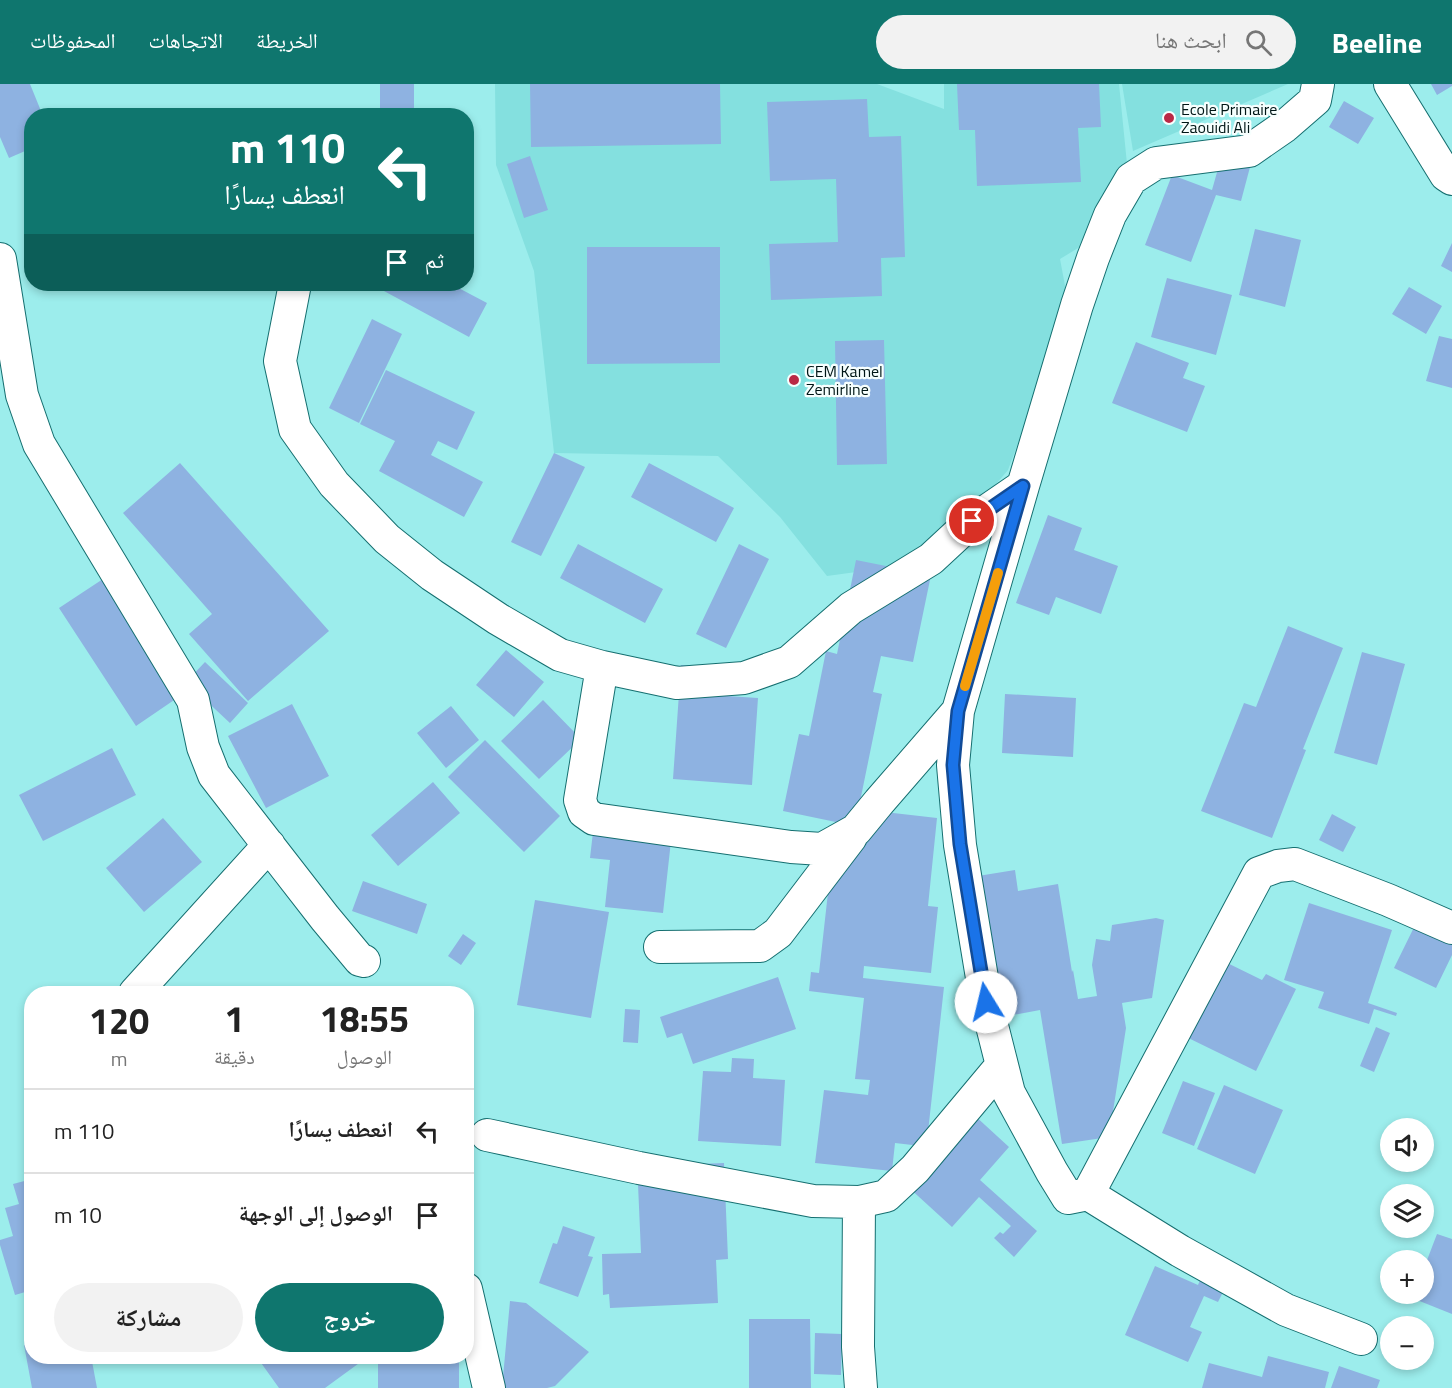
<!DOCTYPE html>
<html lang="ar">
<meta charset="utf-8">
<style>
body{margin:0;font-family:"Titillium Web","Noto Naskh Arabic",sans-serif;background:#f2f2f2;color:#222;direction:rtl;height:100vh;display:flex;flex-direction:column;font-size:22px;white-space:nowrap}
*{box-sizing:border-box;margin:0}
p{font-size:20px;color:#767676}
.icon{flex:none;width:33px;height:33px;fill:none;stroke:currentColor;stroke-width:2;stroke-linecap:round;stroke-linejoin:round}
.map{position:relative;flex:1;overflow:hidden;direction:ltr}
.panel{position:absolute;left:24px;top:902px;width:450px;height:378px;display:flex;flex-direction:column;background:#fff;border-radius:24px;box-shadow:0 3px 9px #0003;direction:rtl}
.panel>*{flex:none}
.guide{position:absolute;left:24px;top:24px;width:450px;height:183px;border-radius:24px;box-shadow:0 3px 9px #0003;direction:rtl;background:#0f766e;color:#fff;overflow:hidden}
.tools{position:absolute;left:1380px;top:1034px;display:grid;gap:12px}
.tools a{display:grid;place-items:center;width:54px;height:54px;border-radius:50%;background:#fff;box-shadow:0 3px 9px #0003;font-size:30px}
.pin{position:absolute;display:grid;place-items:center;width:51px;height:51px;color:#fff;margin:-26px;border:3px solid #fff;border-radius:50%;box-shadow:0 2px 6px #0007}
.me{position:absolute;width:66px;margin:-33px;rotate:351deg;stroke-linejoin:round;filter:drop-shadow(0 0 4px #0008)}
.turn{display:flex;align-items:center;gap:21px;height:126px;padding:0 30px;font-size:27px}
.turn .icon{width:78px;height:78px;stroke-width:2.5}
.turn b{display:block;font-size:42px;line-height:51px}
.then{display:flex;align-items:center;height:57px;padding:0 30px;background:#0003;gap:12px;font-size:22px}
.eta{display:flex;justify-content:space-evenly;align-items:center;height:102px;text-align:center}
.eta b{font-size:36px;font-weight:700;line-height:42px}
.cta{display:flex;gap:12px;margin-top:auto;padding:12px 30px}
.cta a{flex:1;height:69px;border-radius:36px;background:#0f766e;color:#fff;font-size:24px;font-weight:700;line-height:69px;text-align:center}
.cta a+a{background:#f2f2f2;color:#222}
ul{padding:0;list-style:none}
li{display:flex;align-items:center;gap:18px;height:84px;padding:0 30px;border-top:2px solid #e0e0e0}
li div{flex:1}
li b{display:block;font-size:22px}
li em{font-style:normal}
header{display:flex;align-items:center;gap:36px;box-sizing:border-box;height:84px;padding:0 30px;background:#0f766e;color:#fff}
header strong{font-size:28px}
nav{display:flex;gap:33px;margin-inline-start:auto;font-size:21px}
.search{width:420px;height:54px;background:#f2f2f2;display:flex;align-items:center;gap:15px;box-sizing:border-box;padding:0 21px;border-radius:33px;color:#767676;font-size:22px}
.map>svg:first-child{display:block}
.built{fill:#84e0df}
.building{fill:#8eb2e1}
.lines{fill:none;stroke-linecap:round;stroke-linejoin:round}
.street-casing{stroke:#156f70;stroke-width:34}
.street{stroke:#fff;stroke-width:32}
.route-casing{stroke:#114b97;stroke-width:15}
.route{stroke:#1a73e8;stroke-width:10}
.slow{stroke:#f59e0b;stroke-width:10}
.poi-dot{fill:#ba2946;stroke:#f7fffe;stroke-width:2}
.labels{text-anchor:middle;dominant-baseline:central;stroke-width:4.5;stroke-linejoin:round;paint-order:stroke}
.poi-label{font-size:16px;fill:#001616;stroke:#f7fffe;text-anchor:start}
</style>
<header>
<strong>Beeline</strong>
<div class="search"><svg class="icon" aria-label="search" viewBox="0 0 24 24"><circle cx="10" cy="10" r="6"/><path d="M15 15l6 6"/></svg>ابحث هنا</div>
<nav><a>الخريطة</a><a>الاتجاهات</a><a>المحفوظات</a></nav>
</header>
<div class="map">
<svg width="1452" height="1304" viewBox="0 0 1452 1304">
<rect width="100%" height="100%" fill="#9cedec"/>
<path class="built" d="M495 0H877L944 25V0H1119L1127 80 1088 158 1060 175 1069 223 1008 386 955 448 922 479 827 492 780 433 718 372 554 369 534 187 496 81Z
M1122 0H1288L1133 67Z"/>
<path class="building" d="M0 0H30L43 32H32V64L9 74 0 53Z
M380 0H414V32H380Z
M530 0H720L721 60 531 63Z
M957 0H1099L1101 43 1078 44 1081 98 977 102 975 46H959Z
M1431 0H1452V2L1437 11Z
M867 15 869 53 901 52 905 173 881 174 882 212 771 216 769 160 838 158 836 95 770 97 767 18Z
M1344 17 1374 34 1358 60 1329 43Z
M1225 60 1254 68 1241 117 1216 111 1191 178 1145 161 1172 91 1212 106Z
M530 72 548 126 524 134 507 80Z
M1255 145 1301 156 1285 223 1239 211Z
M1452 159V188L1441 182Z
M587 163H720V279L587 280Z
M1167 194 1232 211 1216 271 1151 253Z
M388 200H451L487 219 469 253 384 207Z
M1409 203 1442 222 1426 250 1392 230Z
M372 235 402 250 359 339 329 324Z
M1439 252 1452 255V304L1426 297Z
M884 256 887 380 837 381 835 257Z
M1136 258 1189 279 1183 294 1205 302 1187 348 1112 319Z
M386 286 475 328 457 366 438 357 431 371 483 398 464 433 379 387 395 357 360 340Z
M554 369 585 383 541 472 511 458Z
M180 379 329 547 248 617 189 550 212 530 123 429Z
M649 379 734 424 716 458 631 413Z
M1048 431 1082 444 1074 466 1118 482 1101 530 1056 513 1049 531 1016 519Z
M578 460 663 505 645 539 560 494Z
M739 460 769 475 726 564 696 550Z
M856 476 931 491 913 578 881 572 873 608 882 610 855 742 783 727 799 650 809 652 826 567 837 570Z
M103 495 180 612 136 642 59 524Z
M1288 542 1343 564 1303 665 1306 666 1272 754 1201 727 1244 619 1256 623Z
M506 566 544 598 514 633 476 601Z
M1362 568 1405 580 1377 681 1334 669Z
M205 578 248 619 230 639 186 598Z
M681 581 698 583 696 610 758 614 752 701 673 695Z
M1005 610 1076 614 1073 673 1002 669Z
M543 616 581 655 539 695 501 657Z
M292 620 329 692 266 724 228 652Z
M451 622 479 656 446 684 417 649Z
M485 656 560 732 524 768 448 693Z
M112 664 136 711 43 757 19 711Z
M433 698 460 729 398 782 371 751Z
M867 726 937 734 928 822 938 823 931 889 864 882 863 894 944 903 927 1057 961 1019 1009 1063 980 1096 1037 1147 1014 1173 994 1154 1000 1148 1003 1150 1011 1142 979 1113 952 1143 895 1091 921 1062 895 1059 892 1087 815 1079 824 1006 868 1011 870 996 855 995 864 914 809 907 811 888 819 889 833 764 862 767Z
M1332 730 1356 743 1343 768 1319 756Z
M163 734 202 778 144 828 106 784Z
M593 748 671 757 663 829 605 823 610 776 590 774Z
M1015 786 1018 807 1058 800 1072 888 1073 886 1078 915 1097 912 1092 881 1096 855 1110 857 1112 841 1156 834 1164 836 1152 914 1122 919 1126 944 1109 1053 1062 1060 1040 926 1002 933 978 792Z
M363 797 427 820 417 850 352 827Z
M535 816 609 828 591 934 517 921Z
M1309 819 1392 846 1368 919 1397 929 1396 932 1374 925 1369 940 1318 924 1324 908 1284 896Z
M1422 827 1452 842V871L1436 904 1394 884Z
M463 850 476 859 461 881 448 872Z
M1213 872 1262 896 1266 890 1296 905 1256 987 1176 948Z
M778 893 796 945 693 980 682 949 667 954 660 933Z
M625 925 640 926 638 959 623 958Z
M1376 943 1390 949 1374 988 1360 982Z
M732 974 754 975 753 994 785 996 781 1062 698 1057 703 987 731 988Z
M1183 997 1215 1009 1194 1062 1162 1049Z
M1224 1001 1283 1026 1255 1090 1197 1065Z
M466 1029 480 1047 466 1057Z
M724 1079 728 1175 716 1176 718 1219 610 1224 609 1210 603 1211 602 1170 641 1169 638 1100H652L651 1082Z
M32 1095V1206L15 1211 0 1161V1156L13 1152 5 1124 19 1120 13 1100Z
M563 1142 595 1153 588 1172 593 1173 578 1213 539 1199 553 1159 557 1160Z
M1437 1150 1452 1155V1230L1412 1214 1414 1209H1424V1184Z
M1155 1182 1198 1201 1204 1187 1228 1198 1218 1218 1204 1212 1190 1243 1202 1248 1188 1278 1125 1251Z
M510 1217 526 1219 589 1268 555 1302 547 1304H502Z
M749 1235H810L811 1304H749Z
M815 1249 842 1250 841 1291 814 1290Z
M32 1260V1272H91L97 1304H32L24 1261Z
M265 1272H358L362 1277 325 1304H279L259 1276Z
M378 1272H459V1304H378Z
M1268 1272 1329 1288 1325 1304H1202L1209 1279 1262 1293Z
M1339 1282 1380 1296 1377 1304H1331Z"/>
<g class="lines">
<g class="street-casing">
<path id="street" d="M1390 0 1446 91 1452 95
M0 175 22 311 39 360 193 616 203 663 214 691 325 834 360 876 364 877
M295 200 280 277 295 345 334 400 387 455 432 491 498 535 560 571 602 583 677 599 744 594 789 578 851 524 931 475 972 437 1023 402 1077 221 1093 174 1110 131 1131 95 1156 79 1249 67 1285 42 1315 16 1318 0
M1023 402 958 627 953 681 960 761 986 918 1009 1009 1052 1088 1068 1114 1088 1110 1259 789 1278 782 1295 780 1388 816 1452 844
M602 583 580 716 584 728 594 735 791 763 822 765 856 746 879 718 958 627
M660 863 760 862 778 849 851 753
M135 909 269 761
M487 1051 639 1084 813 1117 859 1118 886 1112 915 1085 1002 981
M1088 1110 1180 1167 1286 1226 1361 1255
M859 1118 858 1263 861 1304
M466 1205 489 1304"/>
</g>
<use href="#street" class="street"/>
</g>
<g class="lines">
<g class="route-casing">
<path id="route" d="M972 437 1023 402 958 627 953 681 960 760 986 918"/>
</g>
<use href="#route" class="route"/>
<path class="slow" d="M965 602 998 489"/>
</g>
<g class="poi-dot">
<circle cx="1169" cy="34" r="6"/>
<circle cx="794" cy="296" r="6"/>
</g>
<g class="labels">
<g class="poi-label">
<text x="1181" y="25">Ecole Primaire<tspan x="1181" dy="18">Zaouidi Ali</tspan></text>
<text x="806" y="287">CEM Kamel<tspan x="806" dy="18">Zemirline</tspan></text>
</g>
</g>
</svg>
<div class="tools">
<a><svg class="icon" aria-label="sound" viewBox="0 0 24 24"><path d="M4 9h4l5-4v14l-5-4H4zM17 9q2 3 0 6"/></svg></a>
<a><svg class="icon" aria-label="layers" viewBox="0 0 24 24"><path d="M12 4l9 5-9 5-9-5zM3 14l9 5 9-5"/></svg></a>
<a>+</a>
<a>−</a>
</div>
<div class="pin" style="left:972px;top:437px;background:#d93025"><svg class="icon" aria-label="arrive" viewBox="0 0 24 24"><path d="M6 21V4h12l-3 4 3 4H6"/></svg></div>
<svg class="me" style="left:986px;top:918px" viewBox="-20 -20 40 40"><circle r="19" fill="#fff"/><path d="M0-13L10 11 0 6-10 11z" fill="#1a73e8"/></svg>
<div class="guide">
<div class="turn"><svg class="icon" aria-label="left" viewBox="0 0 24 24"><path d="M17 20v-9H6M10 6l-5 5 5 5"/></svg><div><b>110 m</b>انعطف يسارًا</div></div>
<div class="then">ثم<svg class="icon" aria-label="arrive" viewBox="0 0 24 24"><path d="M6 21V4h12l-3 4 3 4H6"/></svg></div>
</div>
<section class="panel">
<div class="eta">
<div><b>18:55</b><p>الوصول</p></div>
<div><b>1</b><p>دقيقة</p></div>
<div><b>120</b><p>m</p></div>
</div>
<ul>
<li><svg class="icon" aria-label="left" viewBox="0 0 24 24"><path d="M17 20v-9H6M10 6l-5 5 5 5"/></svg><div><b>انعطف يسارًا</b></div><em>110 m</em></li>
<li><svg class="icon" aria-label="arrive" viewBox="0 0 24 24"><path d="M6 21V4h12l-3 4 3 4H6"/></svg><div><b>الوصول إلى الوجهة</b></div><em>10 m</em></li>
</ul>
<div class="cta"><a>خروج</a><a>مشاركة</a></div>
</section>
</div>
